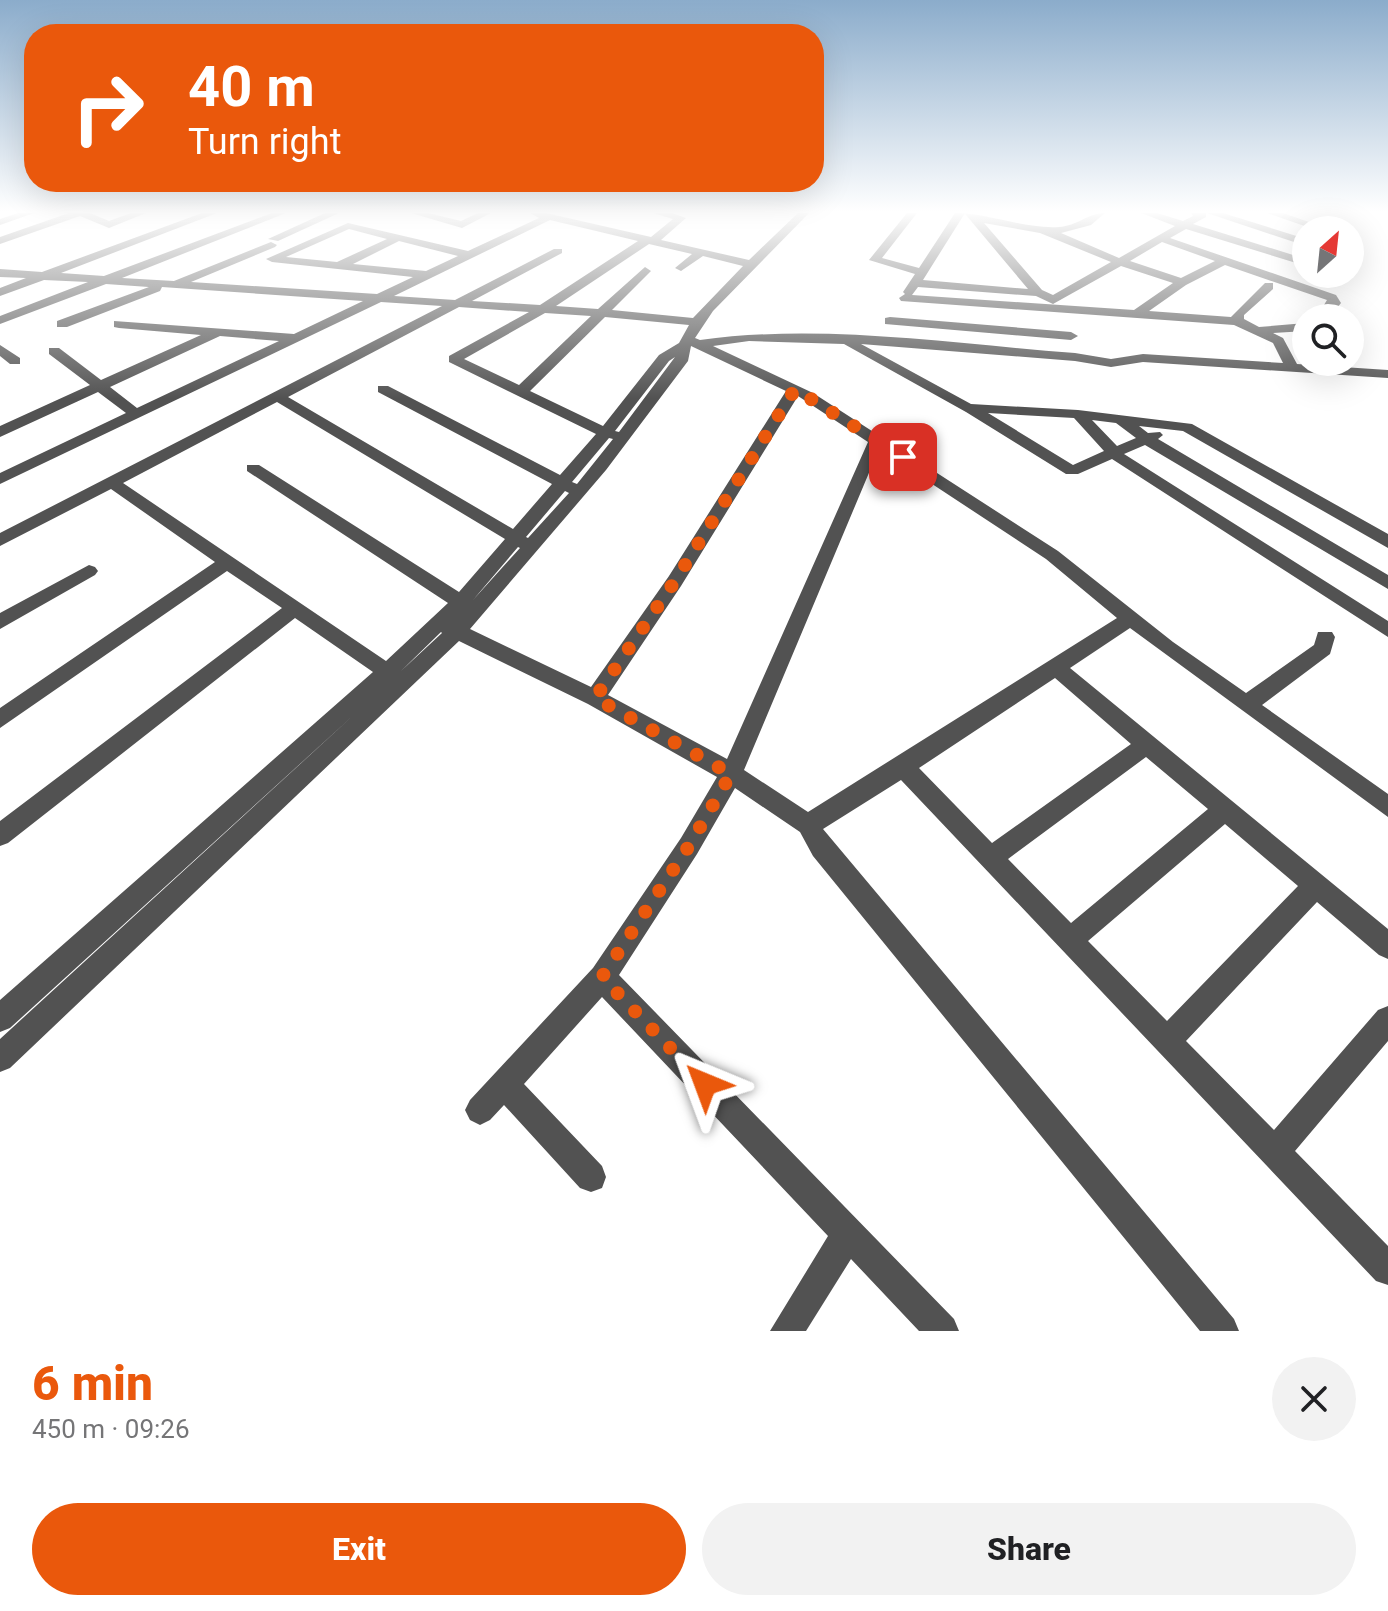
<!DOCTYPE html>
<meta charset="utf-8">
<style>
body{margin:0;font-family:Roboto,sans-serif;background:#f2f2f2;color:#202124;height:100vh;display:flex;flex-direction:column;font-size:30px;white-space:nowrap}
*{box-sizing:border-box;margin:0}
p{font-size:26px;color:#757577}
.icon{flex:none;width:44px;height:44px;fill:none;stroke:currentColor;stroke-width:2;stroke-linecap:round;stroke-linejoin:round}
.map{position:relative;height:1331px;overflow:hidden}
.drawer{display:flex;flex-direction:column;background:#fff;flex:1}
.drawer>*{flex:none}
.top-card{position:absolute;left:24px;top:24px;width:800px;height:168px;border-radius:32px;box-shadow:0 8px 32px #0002;background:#ea580c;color:#fff;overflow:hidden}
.needle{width:52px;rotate:27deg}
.buttons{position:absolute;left:1292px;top:216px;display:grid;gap:16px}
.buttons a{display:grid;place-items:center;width:72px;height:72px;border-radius:50%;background:#fff;box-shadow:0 8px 32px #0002;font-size:40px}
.pin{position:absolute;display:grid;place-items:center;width:68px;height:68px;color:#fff;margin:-34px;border-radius:16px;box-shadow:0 4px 12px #0006}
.me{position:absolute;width:88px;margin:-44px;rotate:316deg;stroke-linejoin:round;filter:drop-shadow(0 0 6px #0008)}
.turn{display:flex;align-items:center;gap:28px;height:168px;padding:0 32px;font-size:36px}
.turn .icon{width:104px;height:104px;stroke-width:2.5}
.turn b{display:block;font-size:56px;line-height:68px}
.round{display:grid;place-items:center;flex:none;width:84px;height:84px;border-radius:42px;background:#f2f2f2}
.overview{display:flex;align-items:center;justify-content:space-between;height:136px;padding:0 32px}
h1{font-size:48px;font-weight:800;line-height:60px;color:#ea580c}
.action{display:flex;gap:16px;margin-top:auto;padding:16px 32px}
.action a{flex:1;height:92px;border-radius:48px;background:#ea580c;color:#fff;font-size:32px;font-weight:800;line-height:92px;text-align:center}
.action a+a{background:#f2f2f2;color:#202124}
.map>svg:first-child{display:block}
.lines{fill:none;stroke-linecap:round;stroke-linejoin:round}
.minor{fill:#525252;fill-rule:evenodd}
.route{stroke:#ea580c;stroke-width:14;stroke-dasharray:0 25.2}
</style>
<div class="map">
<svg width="1388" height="1331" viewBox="0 0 1388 1331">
<rect width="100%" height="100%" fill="#fff"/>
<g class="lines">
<path class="minor" d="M18 213H34L0 225V219Z
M69 213H90L109 221 131 213H146L109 228 80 216 0 244V237Z
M202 213H217L61 273 104 276 272 213H286L122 278 174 281 271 242 277 245 275 247 191 282 377 294 413 277 272 262 266 259 348 223 468 251 539 218 530 213H546L651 237 673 219 653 213H672L686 218 661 240 749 260 798 213H809L713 311 695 338 700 340C823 323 952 344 1075 353L1111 359 1143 354 1283 363 1273 343 1234 325 901 301 899 298 905 294 903 292 915 274 869 260 907 213H917L882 258 919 268 955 213C989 213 1023 229 1059 227 1077 226 1088 213 1105 213L1091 225 1061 233 1119 258 1175 226 1141 213H1157L1183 221 1193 216 1191 213H1206V217L1193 224 1306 259V266L1186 229 1170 238 1336 295 1341 303 1329 318H1316L1327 300 1225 265 1186 285 1149 311 1231 317 1265 283H1273V289L1244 315V319L1259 327 1306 323V331L1273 333 1283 338 1297 364 1388 370V378L1143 362 1111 367 1075 361 861 344 971 404 1078 410 1192 424 1388 534V548L1183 431 1139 426 1148 433 1160 432 1163 435 1158 439 1388 575V589L1145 445 1124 454 1388 621V637L1112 459 1078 474H1066L966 412 844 344 749 341 713 346 813 393 1058 551 1173 642 1246 693 1314 645 1318 632H1332L1335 637 1330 654 1262 705 1388 794V817L1130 628 1070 668 1388 929V959L1379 955 1317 902 1186 1041 1274 1130 1378 1010 1388 1006V1041L1295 1151 1388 1246V1285L1376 1281 901 780 823 829 1234 1319 1239 1331H1200L813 856 800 832 735 788 697 854 619 975 954 1319 959 1331H919L851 1259 806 1331H770L828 1236 602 997 524 1084 602 1166 606 1177 602 1188 591 1192 580 1188 504 1105 490 1120 480 1125 470 1120 465 1110 470 1100 593 968 681 838 717 777 588 704 459 641 10 1068 0 1072V1039L357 712 10 1028 0 1032V1000L373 672 295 618 8 843 0 846V821L282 608 227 571 0 728V708L215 562 111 489 0 546V533L442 306 381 302 0 484V473L126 413 98 392 0 437V426L90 385 49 354V348H59L101 380 201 335 119 328 114 327V321L294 334 363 301 162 287 160 291 67 327H57V321L149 287 106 284 0 324V316L88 282 44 280 0 296V288L26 278 0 277V269L42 272ZM965 213 966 215 1028 289 923 280ZM550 220 638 241 540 305 472 301 562 253V249H554L455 300 394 296ZM984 223 1040 233 1111 262 1053 295 1042 290ZM349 229 387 239 337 262 286 257ZM399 241 458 256 426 271 353 264ZM1162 242 1215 261 1181 278 1130 261ZM649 244 692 254 675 268 681 271 703 256 743 266 693 318 612 310 651 271 645 267 598 309 556 306ZM1121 266 1173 283 1134 310 912 295 918 287 1036 296 1053 304ZM459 307 529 312 449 356V362L596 434 560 475 388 386H378V392L552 484 513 529 288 397ZM545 313 591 316 519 385 464 359ZM605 317 689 325 679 343 659 355 603 426 530 391ZM220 336 279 341 137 408 110 387ZM691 346 786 391 669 576 591 687 470 629 606 470 688 361ZM675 357 619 432 615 431 669 361ZM798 396 868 442 727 759 608 695 681 586ZM277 402 505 539 459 592 259 465H247V471L448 603 386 661 123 483ZM988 413 1074 418 1104 451 1073 465ZM1092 420 1116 423 1136 438 1117 446ZM609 438 613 439 577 484 572 482ZM879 449 1046 559 1117 618 808 812 744 770ZM565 491 569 493 528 538 526 537ZM518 547 520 548 473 600ZM441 632 442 633 401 671ZM1055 678 1131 744 992 843 919 768ZM1146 757 1208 809 1071 923 1008 859ZM1225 824 1298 886 1167 1021 1088 941Z
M325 213H339L278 241 268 239Z
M411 213H428L461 221 478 213H491L462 228Z
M1207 213H1223L1306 239V246Z
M1267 213H1283L1332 230H1316Z
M1331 274H1347L1352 278 1346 282Z
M890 317 1071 332 1078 336 1071 340 885 324V318Z
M0 345 20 358V364H10L0 356Z
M89 565 95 567 98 571 95 575 0 629V613Z"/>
</g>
<linearGradient id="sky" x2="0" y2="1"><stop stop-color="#8baccb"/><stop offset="0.53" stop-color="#fff"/><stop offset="1" stop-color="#fff" stop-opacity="0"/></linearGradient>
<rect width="1388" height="399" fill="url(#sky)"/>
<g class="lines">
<path class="route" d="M705 1084 602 977 689 846 731 774 595 698 675 581 795 389 903 457"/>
</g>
</svg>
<div class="buttons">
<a><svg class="needle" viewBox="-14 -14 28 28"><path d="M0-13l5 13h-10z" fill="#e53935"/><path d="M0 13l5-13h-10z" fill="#757577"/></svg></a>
<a><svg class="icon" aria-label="search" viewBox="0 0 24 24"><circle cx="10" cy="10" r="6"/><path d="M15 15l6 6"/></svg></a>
</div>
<div class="pin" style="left:903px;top:457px;background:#d93025"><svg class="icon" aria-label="arrive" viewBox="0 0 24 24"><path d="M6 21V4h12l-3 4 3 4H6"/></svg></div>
<svg class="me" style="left:705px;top:1084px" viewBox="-20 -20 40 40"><path d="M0-17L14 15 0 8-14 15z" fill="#ea580c" stroke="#fff" stroke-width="4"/></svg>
<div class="top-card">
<div class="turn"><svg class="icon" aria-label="right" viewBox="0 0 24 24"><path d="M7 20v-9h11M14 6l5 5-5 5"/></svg><div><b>40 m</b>Turn right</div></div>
</div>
</div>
<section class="drawer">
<div class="overview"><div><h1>6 min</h1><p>450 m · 09:26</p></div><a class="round"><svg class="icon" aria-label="close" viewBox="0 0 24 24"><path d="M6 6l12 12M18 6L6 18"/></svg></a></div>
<div class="action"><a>Exit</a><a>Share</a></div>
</section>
